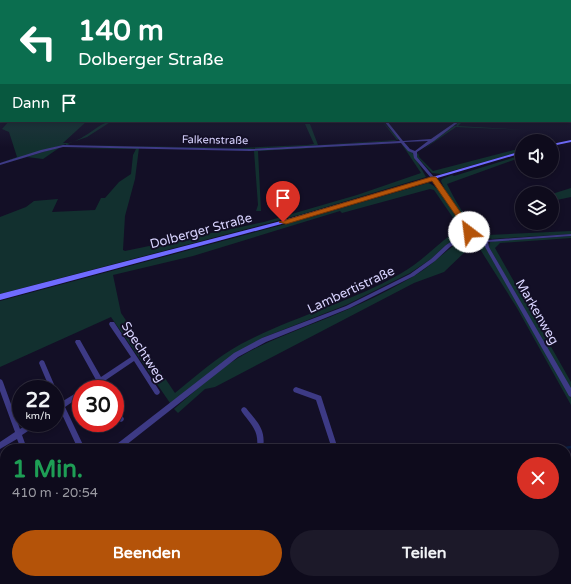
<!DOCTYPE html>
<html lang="de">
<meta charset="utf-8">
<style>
body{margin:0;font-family:"Varela Round",sans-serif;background:#1c1929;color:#f1f3f6;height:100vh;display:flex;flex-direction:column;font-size:15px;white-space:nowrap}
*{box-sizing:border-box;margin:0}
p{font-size:13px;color:#9b9ba3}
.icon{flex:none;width:22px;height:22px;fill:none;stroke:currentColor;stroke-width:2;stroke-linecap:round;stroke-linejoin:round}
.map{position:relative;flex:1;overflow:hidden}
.details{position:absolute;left:0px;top:444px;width:571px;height:140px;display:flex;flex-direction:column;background:#0e0b1c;border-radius:16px 16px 0 0;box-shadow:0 2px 6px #0003,0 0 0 1px #2e2b3b}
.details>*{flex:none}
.banner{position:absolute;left:0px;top:0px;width:571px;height:122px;box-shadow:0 2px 6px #0003,0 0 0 1px #2e2b3b;background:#0b6e4f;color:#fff;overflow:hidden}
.buttons{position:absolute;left:515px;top:134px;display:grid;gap:8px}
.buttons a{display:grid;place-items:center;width:44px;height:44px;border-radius:50%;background:#0e0b1c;box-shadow:0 2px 6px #0003,0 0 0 1px #2e2b3b;font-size:20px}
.speed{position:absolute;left:12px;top:380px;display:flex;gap:8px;font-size:20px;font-weight:700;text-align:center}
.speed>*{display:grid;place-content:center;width:52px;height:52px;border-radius:50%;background:#0e0b1c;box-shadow:0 2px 6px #0003,0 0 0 1px #2e2b3b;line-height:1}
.speed small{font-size:10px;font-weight:400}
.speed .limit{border:6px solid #d22;background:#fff;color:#111}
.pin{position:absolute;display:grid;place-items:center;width:34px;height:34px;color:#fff;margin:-41px -17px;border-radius:50% 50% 50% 0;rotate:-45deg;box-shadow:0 0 4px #0007}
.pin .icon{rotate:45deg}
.me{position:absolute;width:44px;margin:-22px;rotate:330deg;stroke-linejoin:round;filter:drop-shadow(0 0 3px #0008)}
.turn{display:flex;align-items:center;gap:14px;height:84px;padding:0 12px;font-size:18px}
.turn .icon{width:52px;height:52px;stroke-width:2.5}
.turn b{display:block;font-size:28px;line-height:34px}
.then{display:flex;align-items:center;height:38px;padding:0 12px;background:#0003;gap:8px;font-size:15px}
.round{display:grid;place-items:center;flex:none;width:42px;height:42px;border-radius:21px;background:#1c1929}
.overview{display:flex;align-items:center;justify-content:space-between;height:68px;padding:0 12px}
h1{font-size:24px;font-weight:700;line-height:30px;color:#1e9e55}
.primary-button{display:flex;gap:8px;margin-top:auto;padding:8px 12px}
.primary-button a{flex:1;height:46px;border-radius:24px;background:#b45309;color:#fff;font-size:16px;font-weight:700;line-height:46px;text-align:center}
.primary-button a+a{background:#1c1929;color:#f1f3f6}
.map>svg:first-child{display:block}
.green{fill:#12302f;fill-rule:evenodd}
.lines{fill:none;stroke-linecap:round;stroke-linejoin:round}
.stream{stroke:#0a1f44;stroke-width:2.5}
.minor{fill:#3d3a85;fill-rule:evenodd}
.secondary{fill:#6f6bff;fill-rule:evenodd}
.route{fill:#b45309;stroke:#753606}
.labels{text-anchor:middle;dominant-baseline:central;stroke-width:4;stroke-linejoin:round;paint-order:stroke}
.far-street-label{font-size:11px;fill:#d9d4ff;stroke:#130f26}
.street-label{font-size:13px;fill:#d9d4ff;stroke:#130f26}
</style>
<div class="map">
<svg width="571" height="584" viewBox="0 0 571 584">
<rect width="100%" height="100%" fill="#130f26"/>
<path class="green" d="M9 121H87L63 143C81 145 98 122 112 121L87 137 67 144 70 145 240 148 307 145 314 144 305 124H310L318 145 397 140 382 121 399 139 395 141 249 149 66 145V144L0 163 17 157 9 132 2 129Z
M460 121H463L458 126 526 130 456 127 418 153 419 157 433 171 522 148V151L441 174 432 173 417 157V154L454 126H457L456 125Z
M401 143 258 151 261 211H256L258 205 254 151 215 150 257 151 259 150 401 143 412 152 426 177 303 214 0 294V217L26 207 34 201 58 199 52 212 95 210 101 198H105L119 182 131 174 133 155 136 149 59 148 43 159 27 157 0 165 56 148H139L135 179 125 216 123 250 125 251 264 222 357 195 421 173Z
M522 155V157L447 184C456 202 469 227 488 235L571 231V234L492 239C486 238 478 237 474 233 465 225 446 193 441 181L442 179 452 175 454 176Z
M428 183C439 185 456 214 463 224L466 229 464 234 446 245 431 259 410 273 346 305 262 338 170 403 111 317 0 367V301L308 218ZM430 189 434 190 460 228C439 242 422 262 400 274 349 303 292 317 241 344 217 357 196 376 175 393L121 313 113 275 193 256 340 211 342 213Z
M571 188V197L552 201V194Z
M571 236V238L500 243 495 248 571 382V391L489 247 490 242 495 241Z
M468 237H474L481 240 521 307 571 398V405L517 308 478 246 468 249 444 272 414 283 215 387 205 389 178 413 174 409C195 391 215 372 238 358 260 344 284 336 307 326 344 312 380 296 414 276 434 264 448 247 468 237Z"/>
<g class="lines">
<path class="stream" d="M559 449 571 447
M251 579V584"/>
<path class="minor" d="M384 121H387L403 141 431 139 457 121H460L434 141 417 152V157L439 183 471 229V231L487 240 571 234V236L488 242 489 247 571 388V397L569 396 485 247 484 242 469 234 450 247 435 261 414 276 350 308 266 342 238 357 121 449H112L113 447 234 353 262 338 346 306 410 274 431 259 446 245 467 231V229L437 185 414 158 413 153 408 151 401 143 250 151 63 147 43 152 0 165V163L41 150 63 145 250 149 400 141ZM428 141 415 151 410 149 404 142Z
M110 322H114L159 390 160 392 159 394 157 395 155 394 134 361 103 382 107 389H101L99 385 93 389H85L86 387 96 380 75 342 76 340H80L101 377 131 357 110 326 109 324Z
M42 360 44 361 56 389 57 390 63 401 81 390V396L65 407 85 449H78L60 410 55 413V406L58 405 55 399V389H50L39 363 40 361Z
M0 379 2 380 3 382 20 429 29 423H38L37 425 22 435 27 449H21L17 439 0 449V442L15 432 0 391Z
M296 387 321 396 338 449H332L316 400 294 392 293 390 294 388Z
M115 405C119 407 122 415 124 419L123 421 121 422 119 421 115 414Z
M244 407 246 408C258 423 266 429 263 449H257C259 430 252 426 242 412L241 410 242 408Z
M5 527V536L0 539V530Z
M32 579H42L39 584H29Z
M149 579H157L155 584H147Z"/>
<path class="secondary" d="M571 140V142L552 146V144Z
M522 151V153L285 223 0 300V294L281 221Z"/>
</g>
<linearGradient id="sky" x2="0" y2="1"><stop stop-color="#0a0815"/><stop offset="0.45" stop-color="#333752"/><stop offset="1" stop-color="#333752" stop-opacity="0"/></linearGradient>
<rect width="571" height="148" fill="url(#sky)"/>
<path class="route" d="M431 177H436L472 229V234H467L465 229 432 181 286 224 279 222Z"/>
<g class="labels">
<g class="far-street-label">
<text transform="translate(215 140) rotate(1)">Falkenstraße</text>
</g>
<g class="street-label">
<text transform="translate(201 231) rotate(-15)">Dolberger Straße</text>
<text transform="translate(351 290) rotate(-25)">Lambertistraße</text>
<text transform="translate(537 312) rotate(60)">Markenweg</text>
<text transform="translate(143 352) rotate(57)">Spechtweg</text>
</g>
</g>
</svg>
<div class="buttons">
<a><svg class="icon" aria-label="sound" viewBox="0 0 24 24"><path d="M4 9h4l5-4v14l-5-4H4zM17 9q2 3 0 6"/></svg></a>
<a><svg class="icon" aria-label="layers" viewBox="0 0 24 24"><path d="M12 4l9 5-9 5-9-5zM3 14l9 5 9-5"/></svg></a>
</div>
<div class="speed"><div>22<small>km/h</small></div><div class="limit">30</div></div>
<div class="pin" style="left:283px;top:222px;background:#d93025"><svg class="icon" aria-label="arrive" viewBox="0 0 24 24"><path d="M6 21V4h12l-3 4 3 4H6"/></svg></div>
<svg class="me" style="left:469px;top:232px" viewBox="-20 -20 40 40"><circle r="19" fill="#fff"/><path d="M0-13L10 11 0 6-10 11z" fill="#b45309"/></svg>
<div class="banner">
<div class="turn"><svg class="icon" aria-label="left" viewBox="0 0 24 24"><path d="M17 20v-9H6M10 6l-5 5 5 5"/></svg><div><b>140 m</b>Dolberger Straße</div></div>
<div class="then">Dann<svg class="icon" aria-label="arrive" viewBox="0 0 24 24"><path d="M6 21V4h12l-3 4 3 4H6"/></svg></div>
</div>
<section class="details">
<div class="overview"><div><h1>1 Min.</h1><p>410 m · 20:54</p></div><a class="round" style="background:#d93025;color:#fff"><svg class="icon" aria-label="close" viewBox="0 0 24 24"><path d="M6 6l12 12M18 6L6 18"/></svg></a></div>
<div class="primary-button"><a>Beenden</a><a>Teilen</a></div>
</section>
</div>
